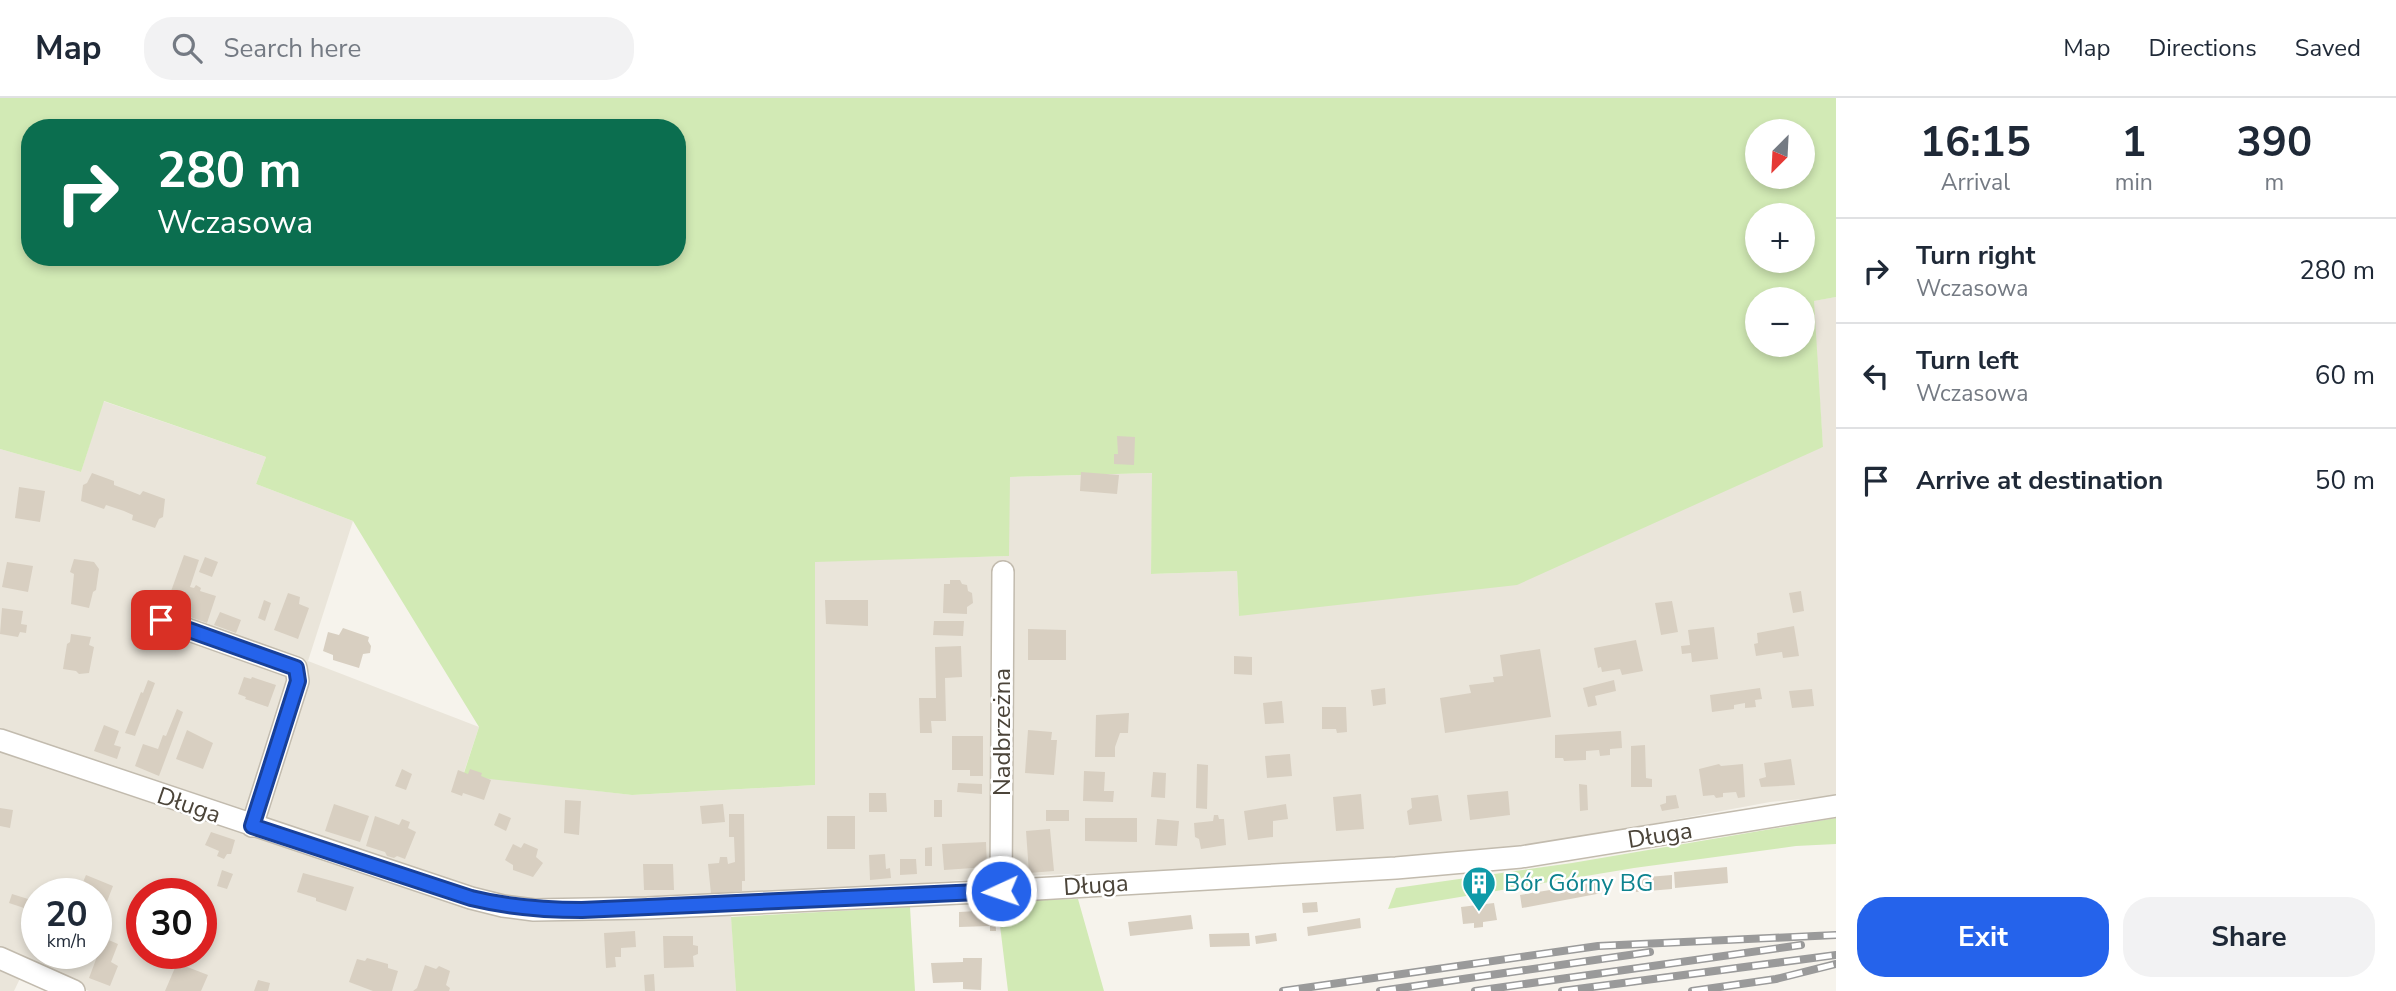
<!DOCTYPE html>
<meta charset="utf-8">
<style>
body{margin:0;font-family:"Nunito Sans",sans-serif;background:#f2f2f3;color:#1f2937;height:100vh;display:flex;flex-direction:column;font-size:26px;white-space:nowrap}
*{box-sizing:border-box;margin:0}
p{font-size:23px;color:#747a83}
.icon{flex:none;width:38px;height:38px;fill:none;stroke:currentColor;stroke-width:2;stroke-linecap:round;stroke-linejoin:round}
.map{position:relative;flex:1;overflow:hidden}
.panel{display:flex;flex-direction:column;background:#fff;width:560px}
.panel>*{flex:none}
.banner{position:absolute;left:21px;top:21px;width:665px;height:147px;border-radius:28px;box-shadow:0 4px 10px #0003;background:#0b6e4f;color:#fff;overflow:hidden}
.needle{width:46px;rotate:204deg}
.buttons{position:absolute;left:1745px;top:21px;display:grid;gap:14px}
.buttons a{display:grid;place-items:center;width:70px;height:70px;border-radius:50%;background:#fff;box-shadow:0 4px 10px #0003;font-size:35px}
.speed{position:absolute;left:21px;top:780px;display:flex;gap:14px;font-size:35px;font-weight:700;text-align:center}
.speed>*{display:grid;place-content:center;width:91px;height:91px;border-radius:50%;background:#fff;box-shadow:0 4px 10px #0003;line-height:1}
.speed small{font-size:18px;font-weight:400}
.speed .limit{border:10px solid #d22;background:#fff;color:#111}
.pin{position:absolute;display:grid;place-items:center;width:60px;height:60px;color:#fff;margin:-30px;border-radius:14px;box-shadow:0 4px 10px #0006}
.me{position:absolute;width:77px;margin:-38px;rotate:267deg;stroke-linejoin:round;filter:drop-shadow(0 0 5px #0008)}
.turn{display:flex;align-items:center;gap:24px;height:147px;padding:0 21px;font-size:32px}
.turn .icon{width:91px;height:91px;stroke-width:2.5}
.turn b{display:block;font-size:49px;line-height:60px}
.eta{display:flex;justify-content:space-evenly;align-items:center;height:119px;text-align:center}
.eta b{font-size:42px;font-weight:700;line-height:49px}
.button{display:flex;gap:14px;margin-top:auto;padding:14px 21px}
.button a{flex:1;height:80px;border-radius:28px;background:#2563eb;color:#fff;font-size:28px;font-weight:700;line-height:80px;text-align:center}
.button a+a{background:#f2f2f3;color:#1f2937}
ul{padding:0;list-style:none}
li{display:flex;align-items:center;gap:21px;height:105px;padding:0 21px;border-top:2px solid #e0e1e3}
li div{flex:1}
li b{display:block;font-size:26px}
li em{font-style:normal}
header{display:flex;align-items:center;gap:42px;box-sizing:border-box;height:98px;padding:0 35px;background:#fff;border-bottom:2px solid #e0e1e3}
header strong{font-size:33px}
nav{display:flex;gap:38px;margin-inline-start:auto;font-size:24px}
.search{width:490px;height:63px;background:#f2f2f3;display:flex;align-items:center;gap:18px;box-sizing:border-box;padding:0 24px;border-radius:28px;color:#747a83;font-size:26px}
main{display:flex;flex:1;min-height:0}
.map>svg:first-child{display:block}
.residential{fill:#eae5da;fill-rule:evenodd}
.green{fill:#d2eab5;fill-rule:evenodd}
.building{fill:#d8cfc1}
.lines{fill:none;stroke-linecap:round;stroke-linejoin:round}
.minor-casing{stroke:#c2bbae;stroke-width:24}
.minor{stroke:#fff;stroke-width:21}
.rail-casing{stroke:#9a9a9a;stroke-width:8}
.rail{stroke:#fff;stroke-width:5;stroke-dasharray:16;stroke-linecap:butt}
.route-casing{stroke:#184099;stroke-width:18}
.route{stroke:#2563eb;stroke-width:12}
.labels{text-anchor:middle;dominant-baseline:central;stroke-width:5;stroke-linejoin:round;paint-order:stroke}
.street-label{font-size:24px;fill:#4b4439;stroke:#fff}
.culture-label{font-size:24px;fill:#0d838f;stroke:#fff;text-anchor:start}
</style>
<header>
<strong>Map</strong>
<div class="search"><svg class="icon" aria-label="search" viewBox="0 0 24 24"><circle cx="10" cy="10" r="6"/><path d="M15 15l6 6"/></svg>Search here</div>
<nav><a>Map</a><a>Directions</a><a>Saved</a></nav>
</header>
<main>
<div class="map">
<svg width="1836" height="893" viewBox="0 0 1836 893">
<rect width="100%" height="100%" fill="#f6f3ec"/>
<path class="residential" d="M1836 199V698L1770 704 1532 748 1274 768 1017 778 730 799 736 893H89L27 866 14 893H0V351L81 374 103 303 266 359 256 386 353 423 308 563 479 629 463 677 632 697 815 687 814 463 1009 458V379L1153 375 1151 476 1237 473 1239 518 1823 349 1813 203ZM37 796H96V856H37ZM142 796H201V856H142Z"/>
<path class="green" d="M0 0H1836V199L1814 203 1823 349 1517 487 1239 518 1237 473 1151 476 1152 375 1010 379 1009 458 815 464V687L632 697 463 678 479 629 353 423 256 386 266 359 104 303 81 374 0 351ZM30 30H677V159H30ZM1757 33H1802V79H1757ZM1757 117H1802V163H1757ZM1757 201H1802V247H1757Z
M1836 720V746L1796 748 1634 770 1388 811 1396 790 1572 765Z
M1078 801 1104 893H1008L997 803Z
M910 809 915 893H736L731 819Z"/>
<path class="building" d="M1117 338 1135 339 1134 367 1114 366V356H1118Z
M1081 374 1119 377 1117 396 1080 393Z
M92 375 114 383V387L130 393 140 397 143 393 165 401 163 419 159 421 155 430 132 422 133 417 124 413 106 407 104 411 81 403 83 387 87 385Z
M19 389 45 393 40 424 15 420Z
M184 457 199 462 190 489 194 490 196 487 201 490 200 493 216 498 207 525 165 510Z
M205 459 218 464 212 479 199 474Z
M74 461 94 464 99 471 96 492 93 494 89 510 71 506 74 476 70 474Z
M7 464 33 468 28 494 2 489Z
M950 482H960L962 486 967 487 968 493 972 495 973 505 967 509V516L943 515 944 486H950Z
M1801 493 1804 513 1793 515 1789 495Z
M288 495 300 499 299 506 309 510 298 541 274 532Z
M264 502 271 505 265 523 258 520Z
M825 502H868V528L826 526Z
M1672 503 1678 534 1661 537 1655 505Z
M2 510 23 513 21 526 27 527 26 535 20 534 18 539 0 536Z
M220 514 241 522 236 535 214 527Z
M934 523H964L963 538 933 537Z
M1794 528 1799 558 1783 560 1782 554 1756 558 1754 546 1758 545 1757 535Z
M1714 529 1718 561 1692 564 1691 555 1682 556 1681 548 1690 547 1688 532Z
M343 530 369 539 368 543 371 548 370 555 363 556 359 570 333 562V557L323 553 328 534 339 537Z
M1028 531 1066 532V562H1028Z
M71 536 91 539 89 547 94 549 89 575 79 576 76 573 63 571 67 546 70 544Z
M1636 542 1643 573 1622 577 1620 571 1602 574 1601 569 1598 570 1594 550Z
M961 548 962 579 945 580 946 623H931L932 635H920L919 600H936L935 549Z
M1540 551 1551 619 1445 635 1440 600 1471 595 1469 587 1494 584 1493 579 1503 578 1500 557Z
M1234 558 1252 559V577L1234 576Z
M244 579 251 581 252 579 276 587 268 609 245 601 246 599 238 596Z
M148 582 155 585 135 638 125 635 141 594 143 595Z
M1614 582 1616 593 1595 598 1597 607 1588 609 1583 590Z
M1385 590 1386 606 1373 608 1371 592Z
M1760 590 1762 601 1755 602 1756 609 1745 610V605L1734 607V611L1712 614 1710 597Z
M1812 591 1814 608 1792 610 1789 593Z
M1282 603 1284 625 1265 626 1263 605Z
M1322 609H1346L1347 634 1337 635 1336 631H1322Z
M177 611 183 614 159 678 135 668 143 646 158 651 163 637 166 638Z
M1129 615 1128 635H1120L1115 649V659H1095L1096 617Z
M104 627 119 633 114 647 121 649 117 661 94 653Z
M187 632 213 645 203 671 176 661Z
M1028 632 1052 634 1051 642H1057L1054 677 1025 675Z
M1621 633 1622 650 1610 651V657L1600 658 1599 652 1586 653V662L1564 663 1563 660H1555V637Z
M952 638H983V678H970V672H952Z
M1645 647 1646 680 1652 681V689H1631V648Z
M1290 656 1292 678 1267 680 1265 658Z
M1791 661 1795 687 1761 689 1759 681 1766 679 1764 665Z
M1197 666 1208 667 1207 711 1196 710Z
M1719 666 1721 668 1743 666 1745 699 1738 700 1736 694 1723 695V699L1716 700 1714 697 1703 698 1699 671Z
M402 671 412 676 406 692 395 688Z
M470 671 482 675 481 678 491 682 484 702 463 695 462 698 451 694 458 672 468 676Z
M1084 673 1105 674 1104 693H1114L1113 704 1083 703Z
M1153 674 1166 675 1165 700 1151 699Z
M958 685 982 686V696L957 694Z
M1579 686 1587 687 1588 712 1580 713Z
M1508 693 1510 717 1470 722 1467 697Z
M869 695H886L887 714H869Z
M1361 696 1364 731 1336 733 1333 699Z
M1438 697 1442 723 1409 727 1407 713 1412 710 1411 700Z
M1676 697 1679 710 1662 713 1660 707 1666 705V698Z
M565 702 581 703 579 737 564 735Z
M934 702H942V719H934Z
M334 706 369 718 360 744 325 733Z
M723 706 725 724 702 726 700 708Z
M1286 706 1288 721 1273 723V739L1248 742 1244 713Z
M0 710 13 712 10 730 0 728Z
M1046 712H1069V723H1046Z
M499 715 511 720 506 733 494 727Z
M729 716H744L745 783H742V793L711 796 708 766 719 765 720 759H727L728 766 735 764 734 739H729Z
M1214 717H1218L1219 721H1224L1226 747 1201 751 1199 741 1195 739 1194 725 1213 723Z
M375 718 399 727 402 721 410 724 408 730 416 734 405 761 397 758 394 760 387 758 385 754 366 748Z
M827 718H855V751H827Z
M1085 720H1137V744L1085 743Z
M1157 721 1179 723 1177 748 1155 747Z
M1050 731 1054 773 1029 775 1026 733Z
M211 734 235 742 231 756H227L224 761 217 758 219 753 205 747Z
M986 744 987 769 944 772 942 746Z
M524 745 538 751 536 759 543 765 533 779 513 772V767L505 762 513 746 521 750Z
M932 749V768H925V750Z
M885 756 886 771 890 770 891 780 870 782 869 757Z
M900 761H916L917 776 900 777Z
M643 766H673L674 792H644Z
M1727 769 1728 785 1675 790 1674 774Z
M222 772 233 776 227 791 217 788Z
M303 775 354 789 346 813 316 803V800L297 794Z
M86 777 113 788 103 814 96 811V796H78Z
M1672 777V791L1636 794 1635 780Z
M1599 784 1602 795 1522 810 1520 797Z
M12 796 28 801 24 810 9 805Z
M1317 804 1318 814 1303 815 1302 805Z
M1494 805 1497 822 1483 824V829L1474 830V825L1463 826 1461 809Z
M995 812 996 833H990V828L959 829V814Z
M1191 817 1193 831 1130 838 1128 824Z
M1360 820 1361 830 1308 838 1307 829Z
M635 833 636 849 621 850V859H615L616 869 606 870 604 835Z
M1249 835 1250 848 1210 849 1209 836Z
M1276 835 1277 843 1256 846 1255 838Z
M663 838H693V847L698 848V856L693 858 694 869 664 870Z
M104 840 118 846 111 864 118 868 110 888 89 880Z
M48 856H71L67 867 47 858Z
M367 860 388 866V870L398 873 392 893H373L349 884 357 861 365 863Z
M963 860H982L981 892 963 891V884L933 885 931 865 963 864Z
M177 865 208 877 201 893H165Z
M425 867 436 871 439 868 450 873 446 887 450 890 449 893H413L417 890Z
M654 876 655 893H645L644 877Z
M258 882 270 885 268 893H254Z"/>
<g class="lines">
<g class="minor-casing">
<path id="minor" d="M161 522 296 570 298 583 252 728
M0 642 471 800 503 808 534 812 647 810 1001 793 1396 770 1521 759 1836 708
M1001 793 1003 474
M0 860 74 893"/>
</g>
<use href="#minor" class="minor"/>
<g class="rail-casing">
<path id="rail" d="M1283 893 1598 848 1836 837
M1380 893 1650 854
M1475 893 1801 847
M1562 893 1836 857
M1692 893 1776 881 1836 866"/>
</g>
<use href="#rail" class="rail"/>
</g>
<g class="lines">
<g class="route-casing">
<path id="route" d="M161 522 296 570 298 583 252 728 471 800C508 809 544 812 582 812L1001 793"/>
</g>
<use href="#route" class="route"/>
</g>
<defs>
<g id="building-pin" transform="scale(1.75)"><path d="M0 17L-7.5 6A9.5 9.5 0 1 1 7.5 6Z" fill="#0f9aa8" stroke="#fff"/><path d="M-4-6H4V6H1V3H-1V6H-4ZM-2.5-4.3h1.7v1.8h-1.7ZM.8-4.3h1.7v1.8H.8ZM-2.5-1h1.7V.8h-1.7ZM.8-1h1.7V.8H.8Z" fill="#fff"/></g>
</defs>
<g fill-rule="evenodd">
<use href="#building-pin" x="1479" y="785"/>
</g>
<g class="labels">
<g class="street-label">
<text transform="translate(1002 634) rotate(-90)">Nadbrzeżna</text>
<text transform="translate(189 707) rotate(19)">Długa</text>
<text transform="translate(1660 737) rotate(-9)">Długa</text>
<text transform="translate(1096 787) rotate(-4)">Długa</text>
</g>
<g class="culture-label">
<text x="1504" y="785">Bór Górny BG</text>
</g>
</g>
</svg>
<div class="buttons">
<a><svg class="needle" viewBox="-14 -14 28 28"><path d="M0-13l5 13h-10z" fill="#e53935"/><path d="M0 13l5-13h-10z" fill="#747a83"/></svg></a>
<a>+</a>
<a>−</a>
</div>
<div class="speed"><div>20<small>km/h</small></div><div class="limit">30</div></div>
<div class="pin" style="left:161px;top:522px;background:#d93025"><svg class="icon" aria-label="arrive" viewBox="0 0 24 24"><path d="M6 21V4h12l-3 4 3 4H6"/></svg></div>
<svg class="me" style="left:1001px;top:793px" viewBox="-20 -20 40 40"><circle r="17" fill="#2563eb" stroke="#fff" stroke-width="3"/><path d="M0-11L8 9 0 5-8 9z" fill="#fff"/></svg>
<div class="banner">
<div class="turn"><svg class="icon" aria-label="right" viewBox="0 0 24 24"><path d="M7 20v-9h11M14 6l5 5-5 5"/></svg><div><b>280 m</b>Wczasowa</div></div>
</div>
</div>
<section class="panel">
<div class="eta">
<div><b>16:15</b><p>Arrival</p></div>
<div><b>1</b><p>min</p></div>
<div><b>390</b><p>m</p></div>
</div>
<ul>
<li><svg class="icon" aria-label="right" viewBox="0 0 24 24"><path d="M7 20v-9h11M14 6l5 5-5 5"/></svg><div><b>Turn right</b><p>Wczasowa</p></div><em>280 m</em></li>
<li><svg class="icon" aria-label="left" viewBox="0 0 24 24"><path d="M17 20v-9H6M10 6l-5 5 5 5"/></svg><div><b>Turn left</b><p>Wczasowa</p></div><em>60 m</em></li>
<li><svg class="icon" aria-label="arrive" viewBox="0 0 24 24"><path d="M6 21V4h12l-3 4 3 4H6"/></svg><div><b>Arrive at destination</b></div><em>50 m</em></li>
</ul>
<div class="button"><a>Exit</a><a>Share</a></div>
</section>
</main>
